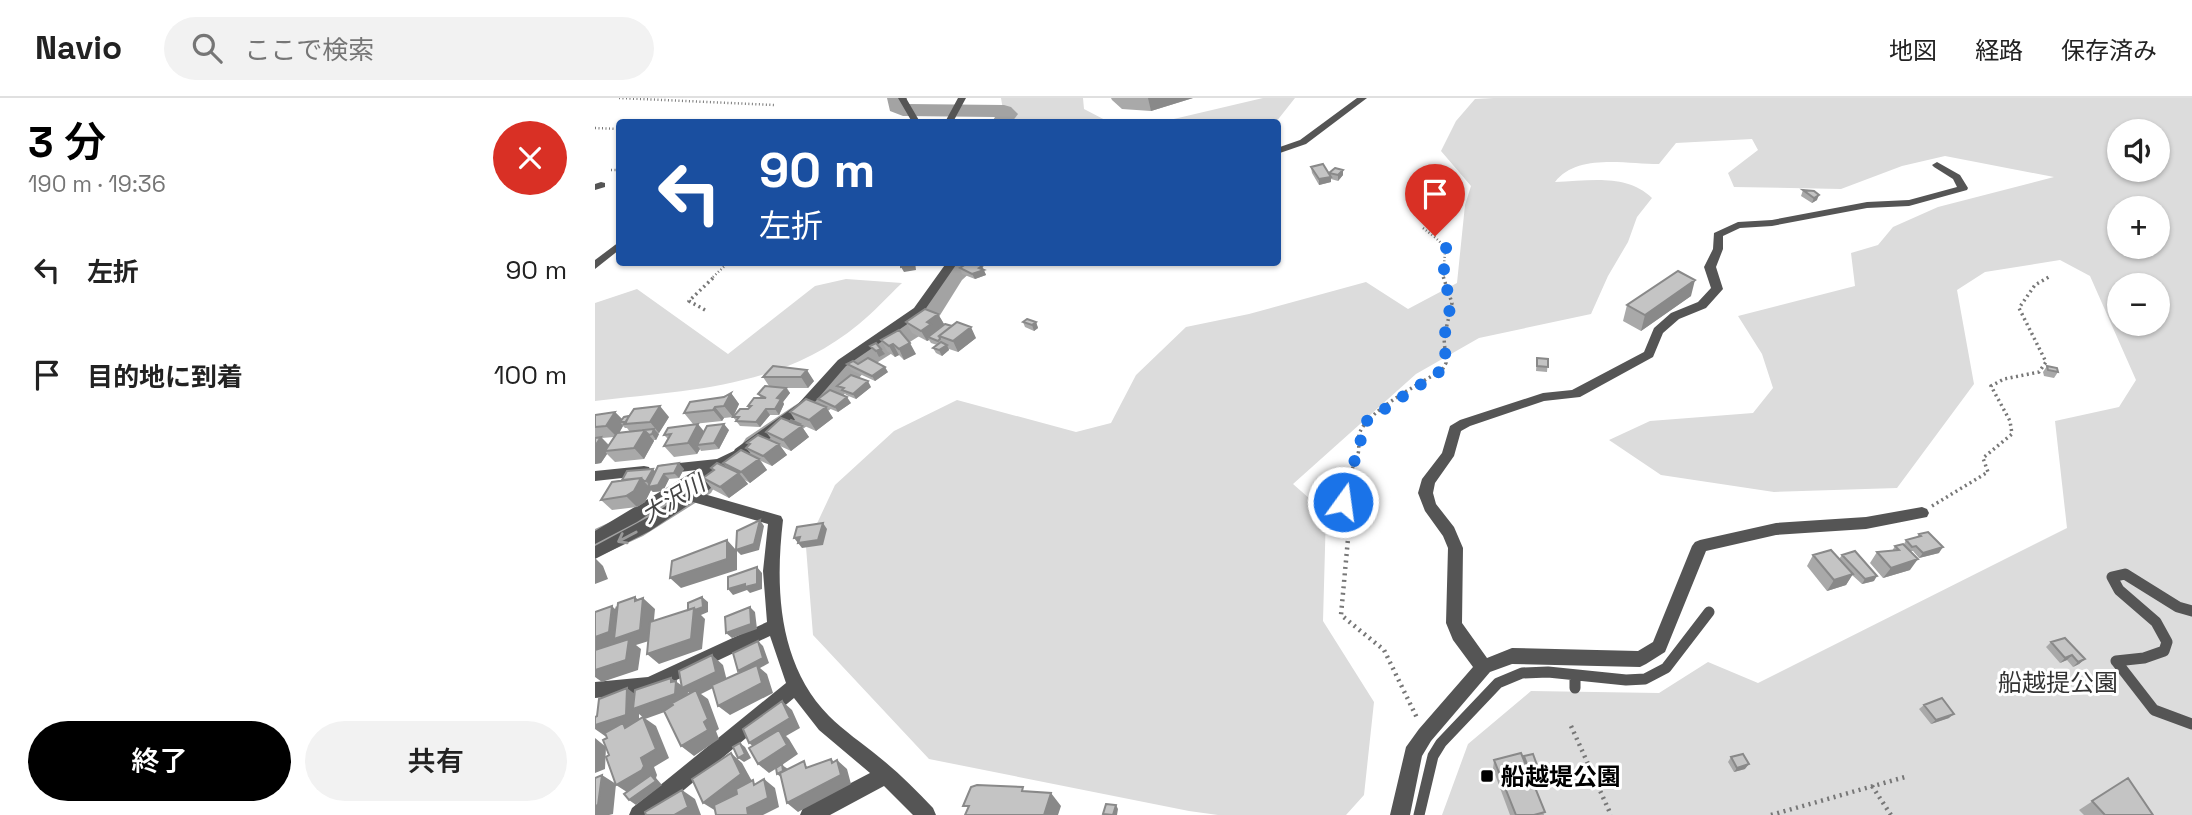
<!DOCTYPE html>
<html lang="ja">
<meta charset="utf-8">
<style>
body{margin:0;font-family:"Space Grotesk","Noto Sans JP",sans-serif;background:#f2f2f2;color:#222;height:100vh;display:flex;flex-direction:column;font-size:26px;white-space:nowrap}
*{box-sizing:border-box;margin:0}
p{font-size:23px;color:#767676}
.icon{flex:none;width:38px;height:38px;fill:none;stroke:currentColor;stroke-width:2;stroke-linecap:round;stroke-linejoin:round}
.map{position:relative;flex:1;overflow:hidden}
.panel{display:flex;flex-direction:column;background:#fff;width:595px}
.panel>*{flex:none}
.banner{position:absolute;left:21px;top:21px;width:665px;height:147px;border-radius:7px;box-shadow:0 2px 5px #0004;background:#1a4fa0;color:#fff;overflow:hidden}
.controls{position:absolute;left:1512px;top:21px;display:grid;gap:14px}
.controls a{display:grid;place-items:center;width:63px;height:63px;border-radius:50%;background:#fff;box-shadow:0 2px 5px #0004;font-size:35px}
.pin{position:absolute;display:grid;place-items:center;width:60px;height:60px;color:#fff;margin:-72px -30px;border-radius:50% 50% 50% 0;rotate:-45deg;box-shadow:0 0 7px #0007}
.pin .icon{rotate:45deg}
.me{position:absolute;width:77px;margin:-38px;rotate:14deg;stroke-linejoin:round;filter:drop-shadow(0 0 5px #0008)}
.turn{display:flex;align-items:center;gap:24px;height:147px;padding:0 28px;font-size:32px}
.turn .icon{width:91px;height:91px;stroke-width:2.5}
.turn b{display:block;font-size:49px;line-height:60px}
.round{display:grid;place-items:center;flex:none;width:74px;height:74px;border-radius:37px;background:#f2f2f2}
.head{display:flex;align-items:center;justify-content:space-between;height:119px;padding:0 28px}
h1{font-size:42px;font-weight:600;line-height:52px;color:#000}
.button{display:flex;gap:14px;margin-top:auto;padding:14px 28px}
.button a{flex:1;height:80px;border-radius:42px;background:#000;color:#fff;font-size:28px;font-weight:600;line-height:80px;text-align:center}
.button a+a{background:#f2f2f2;color:#222}
ul{padding:0;list-style:none}
li{display:flex;align-items:center;gap:21px;height:105px;padding:0 28px}
li div{flex:1}
li b{display:block;font-size:26px}
li em{font-style:normal}
header{display:flex;align-items:center;gap:42px;box-sizing:border-box;height:98px;padding:0 35px;background:#fff;border-bottom:2px solid #e0e0e0}
header strong{font-size:33px}
nav{display:flex;gap:38px;margin-inline-start:auto;font-size:24px}
.search{width:490px;height:63px;background:#f2f2f2;display:flex;align-items:center;gap:18px;box-sizing:border-box;padding:0 24px;border-radius:38px;color:#767676;font-size:26px}
main{display:flex;flex:1;min-height:0}
.map>svg:first-child{display:block}
.green{fill:#dcdcdc;fill-rule:evenodd}
.lines{fill:none;stroke-linecap:round;stroke-linejoin:round}
.river{fill:#a3a3a3;fill-rule:evenodd}
.path-far2{stroke:#777;stroke-width:2.5;stroke-dasharray:1 2.5;stroke-linecap:butt}
.path-far1{stroke:#777;stroke-width:3.5;stroke-dasharray:2 3.5;stroke-linecap:butt}
.path{stroke:#777;stroke-width:4.5;stroke-dasharray:2 4.5;stroke-linecap:butt}
.service{stroke:#555;stroke-width:11}
.minor{fill:#555;fill-rule:evenodd}
.tertiary{fill:#555;fill-rule:evenodd}
.wall{fill:#a9a9a9;fill-rule:evenodd}
.shaded-wall{fill:#898989}
.building{fill:#c4c4c4;stroke:#898989;stroke-width:2}
.oneway{stroke:#999}
.route{stroke:#1a73e8;stroke-width:12;stroke-dasharray:0 21.6}
.poi-dot{fill:#000;stroke:#fff;stroke-width:2.5}
.labels{text-anchor:middle;dominant-baseline:central;stroke-width:6;stroke-linejoin:round;paint-order:stroke}
.water-label{font-size:23px;font-style:italic;fill:#444;stroke:#fff}
.near-park-label{font-size:24px;fill:#333;stroke:#fff}
.near-poi-label{font-size:24px;font-weight:bold;fill:#000;stroke:#fff;text-anchor:start}
</style>
<header>
<strong>Navio</strong>
<div class="search"><svg class="icon" aria-label="search" viewBox="0 0 24 24"><circle cx="10" cy="10" r="6"/><path d="M15 15l6 6"/></svg>ここで検索</div>
<nav><a>地図</a><a>経路</a><a>保存済み</a></nav>
</header>
<main>
<section class="panel">
<div class="head"><div><h1>3 分</h1><p>190 m · 19:36</p></div><a class="round" style="background:#d93025;color:#fff"><svg class="icon" aria-label="close" viewBox="0 0 24 24"><path d="M6 6l12 12M18 6L6 18"/></svg></a></div>
<ul>
<li><svg class="icon" aria-label="left" viewBox="0 0 24 24"><path d="M17 20v-9H6M10 6l-5 5 5 5"/></svg><div><b>左折</b></div><em>90 m</em></li>
<li><svg class="icon" aria-label="arrive" viewBox="0 0 24 24"><path d="M6 21V4h12l-3 4 3 4H6"/></svg><div><b>目的地に到着</b></div><em>100 m</em></li>
</ul>
<div class="button"><a>終了</a><a>共有</a></div>
</section>
<div class="map">
<svg width="1597" height="717" viewBox="0 0 1597 717">
<rect width="100%" height="100%" fill="#fff"/>
<path class="green" d="M406 0H488L489 11 514 24H410Z
M668 0H700L681 24H566Z
M899 0H1597V717H847L873 646 936 593 1064 595 1113 564 1163 585 1472 430 1460 323 1524 309 1541 282 1495 178 1465 162 1390 174 1362 192 1379 286 1302 390 1179 394 1066 377 1014 342 1055 323 1158 315 1178 290 1167 256 1143 218 1260 188 1256 155 1283 147 1298 129 1343 109 1459 79 1350 58 1307 68 1246 91 1139 89 1133 75 1163 52 1157 41 1081 45 1064 66C1031 66 982 55 960 84 994 83 1031 75 1057 100L1042 119 1033 144 1013 178 996 216 884 240 821 276 698 386 731 415 728 523 779 604 769 697 751 717H623L594 713 334 661 218 537 211 449 240 387 299 333 362 302 481 334 516 325 541 277 591 229 654 216 771 184 813 211 862 185 870 107 876 88 846 53 861 23 880 1ZM1524 33H1563V72H1524ZM1524 110H1563V149H1524ZM1524 187H1563V226H1524Z
M251 181 307 185C292 199 279 214 264 226 187 290 94 292 0 303V205L42 191 133 256 220 188Z"/>
<g class="lines">
<path class="river" d="M292 0H312V6L409 7 416 9 423 16 417 24H397L400 19 308 18 295 13Z
M358 164H387L367 182 337 230 272 271 237 310 173 356 162 359 151 356 146 348 151 340 217 296 252 257 317 218 348 172Z
M105 374 116 377 121 386 116 395 48 438 0 460V431L24 420 94 377Z"/>
<path class="path-far2" d="M24 0 179 7
M0 30 24 31
M16 72H24
M828 130C858 153 848 146 849 179
M118 179 134 164"/>
<path class="path-far1" d="M110 212 94 203 120 178
M1337 408 1393 374 1388 360 1417 336 1415 323 1396 288 1409 281 1444 274 1451 264 1424 210 1440 187 1454 179
M750 413C744 387 757 377 763 356 765 349 762 341 765 334 774 312 826 285 847 272L851 265 849 240 857 205 848 178"/>
<path class="path" d="M750 411 754 430 746 517 789 552 823 622
M976 628 1016 717
M1277 688 1296 717
M1176 717 1310 679"/>
<path class="service" d="M1521 563 1549 560 1569 553 1572 544 1561 524 1524 492 1517 479 1530 476 1583 509 1597 513
M1521 563 1559 612 1597 626
M980 577V590
M824 717 838 658 846 645 903 585 927 575 953 574 1031 582 1050 581 1071 570 1114 514"/>
<path class="minor" d="M303 0H311L325 24H317Z
M1342 64 1365 77 1373 90 1372 92 1314 108 1272 110 1177 128 1145 130 1128 138V151L1121 169 1128 191 1111 210 1084 221 1068 235 1058 259 985 299 949 303 875 328 866 333 859 358 840 385 838 395 841 406 859 429 868 450 867 525 892 560 917 550 1043 553 1058 544 1097 448 1100 444 1105 442 1181 425 1271 419 1327 409 1332 411 1334 415 1332 419 1271 431 1181 437 1111 453 1070 554 1051 566 1045 569 917 566 895 574 836 643 827 658 815 717H795L811 649 824 631 878 569 858 542 851 525 853 450 848 438 830 413 823 395 827 381 847 355 855 328 865 322 948 295 977 292 1049 254 1059 230 1076 215 1103 204 1116 190 1109 169 1118 151 1119 135 1143 124 1177 122 1272 104 1314 102 1362 89 1358 81 1339 69 1337 67Z
M6 84 10 85V89L0 92V86Z
M24 144V152L0 171V162Z
M145 350 150 351 152 355 150 359 130 369 133 373 131 377 109 396 186 418 188 422C180 490 183 566 234 618 249 633 267 645 284 659 303 674 321 692 338 710L341 717H318L289 688 235 717H205L208 710 275 675 224 632 199 600 59 717H34L37 710 191 585 175 538 54 595 0 600V584L53 579 172 524 168 473 173 426 98 404 55 433 0 461V448L61 415 103 384 42 424 0 446V433L101 372 70 376 65 375 63 371 65 367 122 361Z
M49 368 54 369 56 373 54 377 0 383V373Z"/>
<path class="tertiary" d="M363 0H371L358 24H350Z
M762 0H772L711 46 682 56V50L705 42Z
M352 164H363L327 216 251 268 213 312 150 359H140L138 355 140 351 203 306 243 262 319 210Z"/>
</g>
<path class="wall" d="M516 0H598L556 13 527 11 517 2Z
M716 69 735 77 734 75 748 72V77L743 83 736 81V84L724 87 717 75Z
M1208 92 1222 102 1217 105 1206 98Z
M387 168 391 177 380 181 367 176 365 170Z
M1096 198 1046 233 1028 223 1032 207Z
M343 216 349 226 340 234 381 240 363 254 354 251V252L347 258 341 255 338 250 342 247 336 245 334 242 332 243 317 235 311 224Z
M428 224H441L443 230 439 233 430 229Z
M286 242 321 256 309 262 304 257 300 259 292 253Z
M942 260 953 261 952 274 941 273Z
M252 266H263L293 274 280 283 256 272Z
M178 268 219 283 213 290H192L195 295 188 304 189 306 184 317H175L165 329 145 328 138 319 153 311 155 310 153 308 166 300 163 296 174 288 168 279Z
M1452 268 1463 274 1459 280 1449 278 1448 274Z
M242 288 276 289 261 301 251 297 249 294 246 293Z
M136 295 144 306 138 319 129 320 127 323 98 326 89 315Z
M223 301 256 305 243 314 226 307Z
M231 309 238 320 221 333 205 326 214 339 196 353 185 348 192 357 177 368 166 363 172 372 155 385 150 382 153 386 134 400 117 391 108 380 118 373 116 370 131 369 128 365 157 357 151 350 154 347 152 345 178 343 171 334 195 324 202 325 195 314Z
M20 314 27 321 74 319 64 335H63L64 336 61 342H59V343L49 361 20 364 12 356 6 365 0 366V317ZM28 328 30 330H32L35 334 24 335ZM19 339 14 347 7 340Z
M134 332 124 351 106 353 105 351 102 356 79 359 69 348 73 341 69 337Z
M89 371 84 380 74 381 68 393 58 394 56 392 50 404 42 409 17 412 6 402 27 382 60 373Z
M1324 436 1344 455 1324 460 1318 453H1316L1315 472 1288 480 1275 465 1282 454 1297 453 1300 448 1309 446 1311 442 1322 439Z
M1218 457 1244 461 1247 457 1279 483 1267 486 1257 477 1251 487 1232 493 1212 468Z
M1456 544 1490 561 1484 566 1478 569 1472 562 1465 565 1451 549Z
M1329 607 1354 620 1336 626 1324 611Z
M929 658 942 667 941 671 934 673 949 717H915L898 671 899 662 928 660Z
M1136 659 1150 671 1139 674 1133 664Z
M1533 680 1558 717H1489L1484 712Z"/>
<path class="shaded-wall" d="M553 0H598L556 13Z
M748 72V77L743 83V77Z
M736 79V84L724 87V81Z
M1224 97 1222 102 1217 105 1219 100Z
M318 164H320L321 172 309 174 306 169Z
M387 168 391 177 380 181 377 176Z
M1100 182 1096 198 1046 233 1050 217Z
M343 216 349 226 339 234 341 237 333 239 334 242 332 243 326 233 332 224Z
M441 224 443 230 439 233 437 227Z
M376 229 381 240 363 254 358 243Z
M315 245 321 256 309 262 304 251Z
M298 246 304 257 300 259 294 248Z
M352 247 354 252 347 258 344 252Z
M286 251 290 256 284 259 281 253Z
M290 269 293 274 280 283 277 278Z
M212 272 219 283 213 290 206 279Z
M273 283 276 289 261 301 258 296Z
M191 290 195 295 188 304 189 306 184 317 180 311 182 300Z
M136 295 144 306 138 319 129 308Z
M252 299 256 305 243 314 240 309Z
M65 308 74 319 64 335 55 324Z
M120 309 129 320 127 323 118 312Z
M231 309 238 320 221 333 214 322Z
M171 311 175 317 165 329 161 324Z
M20 314 30 324H25L28 328 22 339 11 328Z
M103 326 112 337 102 347 105 351 102 356 93 345Z
M129 326 134 332 124 351 119 345Z
M205 326 214 339 196 353 188 342 199 330Z
M59 331 64 336 61 342 57 336Z
M50 332 59 343 49 361 39 350Z
M6 339 16 350 10 353 12 356 6 365 0 366V348Z
M184 346 192 357 177 368 168 358Z
M164 361 172 372 155 385 146 374Z
M84 365 89 371 84 380 79 375Z
M58 371 63 376H69L74 381 68 393 58 394 56 392 50 404 42 409 31 398 46 380 54 389 55 388 51 383Z
M144 375 153 386 134 400 125 389Z
M165 422 169 428 164 452 146 457 141 452Z
M228 425 232 431 228 447 207 450 199 440Z
M132 442 142 453V472L86 490 75 480Z
M1348 449 1344 455 1324 460 1328 455Z
M0 460 8 468 13 481 0 486Z
M1323 461 1315 472 1288 480 1296 470Z
M162 469 167 475V491L155 495 152 492 138 497 133 491 150 486Z
M1258 476 1251 487 1232 493 1239 482Z
M1282 478 1279 483 1267 486 1270 481Z
M40 499 48 506V500L60 511 57 542 41 547 46 551 43 572 7 584 0 579V539L17 508 20 511 21 508 27 513 40 503Z
M107 499 113 504V514L106 517 110 521 107 551 64 566 52 556Z
M155 509 160 514 162 531 137 540 131 535Z
M163 543 168 548 174 565 165 570 172 576 178 595 135 617 123 608 149 578 143 573Z
M117 557 128 567 132 583 106 596 113 601 124 631 121 633 124 641 99 658 86 648 109 624 99 599 93 594 92 606 50 621 44 616V627L10 638 0 631V627L32 590 45 600 76 584V580L89 589Z
M1477 557 1472 562 1465 565 1470 560Z
M1490 561 1484 566 1478 569 1483 564Z
M187 603 197 612 205 630 191 638 194 641 203 656 187 667 193 671 187 680 182 676 187 667 174 675 163 666 165 654 154 645Z
M1359 616 1354 620 1336 626 1341 622Z
M48 619 61 628 74 660 59 669 62 677 61 680 67 687 41 707 34 702 35 696 21 687 46 660Z
M0 640 11 649 10 671 0 675Z
M145 645 150 649 156 660 149 664 143 660Z
M136 655 147 665 158 685 121 713 108 705Z
M236 661 243 668 242 662 252 671 256 686 203 714 192 705Z
M1154 666 1150 671 1139 674 1142 670Z
M942 667 941 671 932 674 933 669Z
M7 677 21 686 18 716 14 717H0V708Z
M169 681 180 690 184 709 168 717H153L152 710Z
M87 692 100 701 106 717H79Z
M456 695 466 708 463 717H449Z
M521 707 523 711 522 717H518Z"/>
<path class="building" d="M728 66 736 79 724 81 716 69Z
M740 70 748 72 743 77 734 75Z
M1208 92 1219 93 1224 97 1219 100Z
M306 164H318V166L306 169Z
M374 164H379L387 168 384 170 389 172 377 176 365 170Z
M1083 173 1100 182 1050 217 1032 207Z
M330 211 343 216 332 224 336 226 326 233 311 224Z
M432 221 441 224 437 227 428 224Z
M362 224 376 229 358 243 344 238Z
M350 226 357 228 344 238 345 241 343 243 333 239Z
M304 232 315 245 304 251 298 246 294 248 286 242Z
M346 244 352 247 344 252 338 250Z
M281 245 286 251 281 253 275 248Z
M273 260 290 269 277 278 252 266 258 263 263 266Z
M942 260 953 261V269L942 268Z
M178 268 212 272 206 279H168Z
M1452 268 1462 270 1463 274 1453 272Z
M256 277 273 283 258 296 247 292 249 290 242 288Z
M170 288 191 290 182 300 186 301 180 311H171L161 324 141 323 144 319H138L145 311H153L156 308H153L159 300H171L163 296Z
M235 292 252 299 240 309 223 301Z
M136 295 129 308 120 309 118 312 89 315 95 304 129 299Z
M211 301 231 309 214 322 195 314Z
M65 308 55 324 29 326 39 311Z
M20 314 11 328 0 329V317Z
M34 318 31 324H25L29 319Z
M186 320 207 328 188 342 171 334Z
M196 322 205 326 203 327 195 324Z
M103 326 93 345 69 348 76 336 69 337 73 330Z
M129 326 119 345 102 347 112 328Z
M59 331 57 336 54 337 49 332Z
M50 332 39 350 10 353 22 335Z
M163 337 184 346 168 358 151 350 155 346 152 345Z
M6 339 0 348V340Z
M146 352 164 361 146 374 128 365Z
M84 365 79 375 69 376 63 387 53 389 63 368Z
M122 365 144 375 125 389 108 380 119 372 116 370Z
M58 371 51 383H49L46 380 27 382 32 373Z
M46 380 39 393 31 398 6 402 17 384Z
M165 422 159 446 141 452 142 433Z
M228 425 223 442 203 445 205 439 199 440 202 429Z
M1333 434 1348 449 1328 455 1321 448 1317 449 1311 442 1326 438 1324 436Z
M132 442V461L75 480 77 463Z
M1308 446 1323 461 1296 470 1282 454 1304 452 1300 448Z
M1236 452 1258 476 1239 482 1218 457Z
M1260 453 1282 478 1270 481 1247 457Z
M162 469V486L150 489V486L133 491V479Z
M40 499V503L48 500 45 532 19 541 23 505Z
M107 499 108 509 100 512 99 510 93 512V505Z
M17 508 14 534 0 539V514Z
M155 509 156 526 131 535 130 519Z
M99 510 96 541 52 556 55 524Z
M1470 540 1490 561 1483 564 1477 557 1470 560 1456 544Z
M34 541 31 562 0 572V552Z
M163 543 168 560 143 573 138 555Z
M117 557 121 574 87 590 84 573Z
M162 567 167 585 123 608 117 587Z
M76 580V584L81 583 80 596 38 611 40 592Z
M32 590 31 617 0 627V619L2 618 4 601Z
M101 592 113 621 109 624 113 632 86 648 69 613 78 607 77 605Z
M1347 600 1359 616 1341 622 1329 607Z
M187 603 195 620 154 645 148 631Z
M48 619 61 651 46 660 49 668 47 672 21 687 11 659 14 657 8 642 12 640 10 635 28 625 30 630Z
M184 632 192 647 163 666 154 650Z
M145 645 150 656 143 660 138 649Z
M136 655 146 676 108 705 97 681Z
M926 655 950 714 939 717H921L899 662Z
M938 656 942 667 933 669 929 658Z
M1148 656 1154 666 1142 670 1136 659Z
M236 661 237 665 242 662 246 677 192 705 185 675 209 663 211 670Z
M187 666 188 673 182 676 181 670Z
M7 677 3 707 0 708V680Z
M56 677 61 683 34 702 29 696Z
M1533 680 1558 717H1510L1497 703Z
M169 681 173 700 152 710 153 717H121L119 707 142 696 141 691 158 682 159 687Z
M382 687 428 689 427 693 456 695 449 717H370L374 708H368L376 689Z
M87 692 93 709 79 717H51L50 714Z
M511 706 521 707 518 717 508 716Z"/>
<defs><path id="oneway-shaft" d="M-6 0H5M1.5-3L5.5 0L1.5 3" fill="none" stroke-width="1.6" stroke-linecap="round" stroke-linejoin="round" transform="scale(1.75)"/></defs>
<use class="oneway" href="#oneway-shaft" transform="translate(32 439) rotate(152)"/>
<g class="lines">
<path class="route" d="M748 404 751 380 763 356 769 325 847 272 851 265 849 240 856 205 848 177 852 153 850 146 840 138"/>
</g>
<rect class="poi-dot" x="885" y="671" width="14" height="14" rx="3.5"/>
<g class="labels">
<g class="water-label">
<text transform="translate(78 401) rotate(-31)">大沢川</text>
</g>
<g class="near-park-label">
<text x="1463" y="584">船越提公園</text>
</g>
<g class="near-poi-label">
<text x="906" y="678">船越堤公園</text>
</g>
</g>
</svg>
<div class="controls">
<a><svg class="icon" aria-label="sound" viewBox="0 0 24 24"><path d="M4 9h4l5-4v14l-5-4H4zM17 9q2 3 0 6"/></svg></a>
<a>+</a>
<a>−</a>
</div>
<div class="pin" style="left:840px;top:138px;background:#d93025"><svg class="icon" aria-label="arrive" viewBox="0 0 24 24"><path d="M6 21V4h12l-3 4 3 4H6"/></svg></div>
<svg class="me" style="left:748px;top:404px" viewBox="-20 -20 40 40"><circle r="17" fill="#1a73e8" stroke="#fff" stroke-width="3"/><path d="M0-11L8 9 0 5-8 9z" fill="#fff"/></svg>
<div class="banner">
<div class="turn"><svg class="icon" aria-label="left" viewBox="0 0 24 24"><path d="M17 20v-9H6M10 6l-5 5 5 5"/></svg><div><b>90 m</b>左折</div></div>
</div>
</div>
</main>
